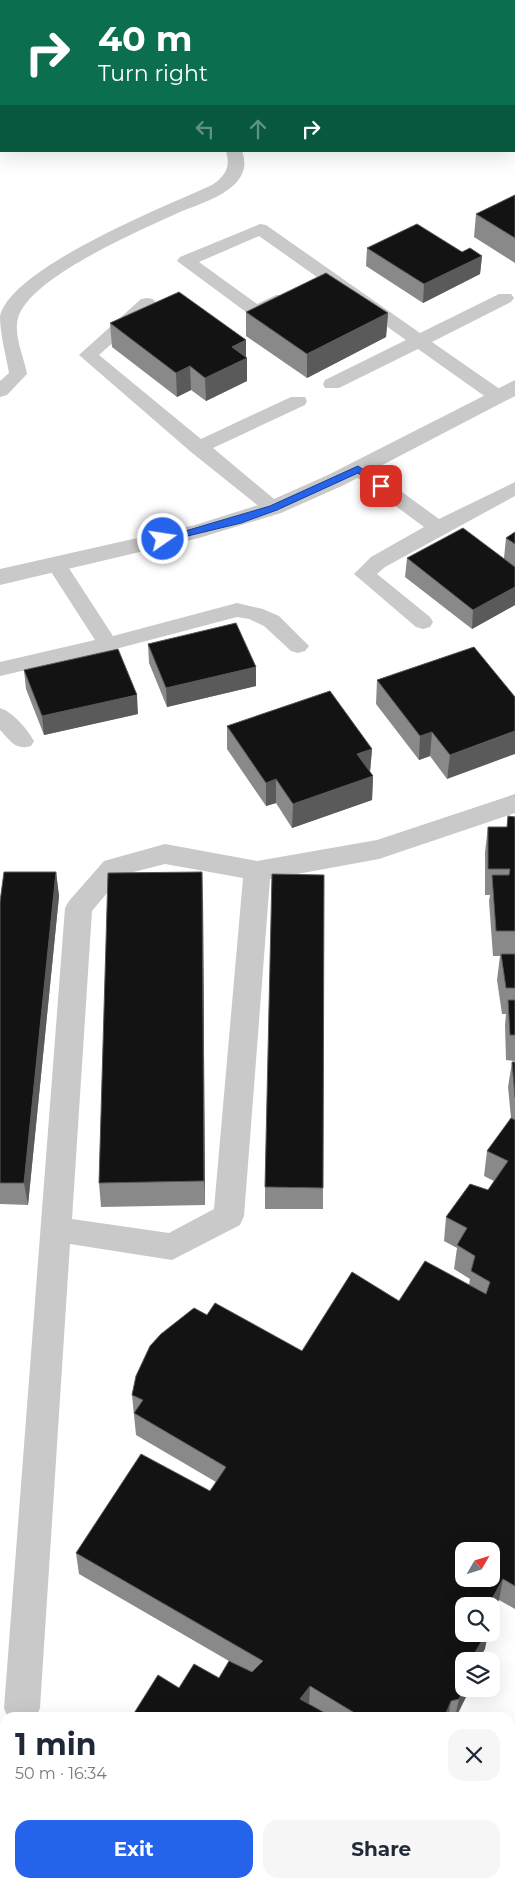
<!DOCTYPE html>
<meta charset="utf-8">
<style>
body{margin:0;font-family:Montserrat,sans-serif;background:#f6f6f7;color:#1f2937;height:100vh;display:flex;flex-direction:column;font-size:19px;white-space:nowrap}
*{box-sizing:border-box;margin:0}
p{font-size:16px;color:#747a83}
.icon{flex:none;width:28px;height:28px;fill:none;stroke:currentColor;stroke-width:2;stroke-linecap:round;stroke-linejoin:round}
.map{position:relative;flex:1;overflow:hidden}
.sheet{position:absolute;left:0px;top:1712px;width:515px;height:176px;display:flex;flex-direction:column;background:#fff;border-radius:15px 15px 0 0;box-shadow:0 5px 20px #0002}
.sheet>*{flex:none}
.banner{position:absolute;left:0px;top:0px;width:515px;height:152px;box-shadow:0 5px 20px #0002;background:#0b6e4f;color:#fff;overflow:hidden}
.needle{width:32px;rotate:51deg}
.tools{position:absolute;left:455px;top:1542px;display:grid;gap:10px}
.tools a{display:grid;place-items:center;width:45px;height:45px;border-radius:10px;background:#fff;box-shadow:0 5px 20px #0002;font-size:25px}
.pin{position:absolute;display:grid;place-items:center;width:42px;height:42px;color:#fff;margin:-21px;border-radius:10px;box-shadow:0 2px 8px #0006}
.me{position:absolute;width:55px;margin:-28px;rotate:77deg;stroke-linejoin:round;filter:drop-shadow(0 0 4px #0008)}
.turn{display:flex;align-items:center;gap:18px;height:105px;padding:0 15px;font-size:22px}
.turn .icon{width:65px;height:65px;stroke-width:2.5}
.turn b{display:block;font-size:35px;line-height:42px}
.lanes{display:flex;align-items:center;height:48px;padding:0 15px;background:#0003;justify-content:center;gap:25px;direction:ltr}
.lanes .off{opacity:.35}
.round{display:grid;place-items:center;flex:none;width:52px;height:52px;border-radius:15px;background:#f6f6f7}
.head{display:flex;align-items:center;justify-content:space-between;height:85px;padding:0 15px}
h1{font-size:30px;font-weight:700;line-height:38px}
.primary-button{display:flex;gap:10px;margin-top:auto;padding:10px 15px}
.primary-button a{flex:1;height:58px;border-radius:15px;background:#2563eb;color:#fff;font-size:20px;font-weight:700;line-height:58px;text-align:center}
.primary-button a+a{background:#f6f6f7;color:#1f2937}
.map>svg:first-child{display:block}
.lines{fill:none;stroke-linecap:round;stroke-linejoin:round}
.lane{fill:#c9c9c9;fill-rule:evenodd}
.street{fill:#c9c9c9;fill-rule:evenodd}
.wall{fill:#898989}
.shaded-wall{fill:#5a5a5a}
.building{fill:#131313;stroke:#5a5a5a;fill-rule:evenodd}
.route{fill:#2563eb;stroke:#184099}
</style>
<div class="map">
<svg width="515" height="1888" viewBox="0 0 515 1888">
<rect width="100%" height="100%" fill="#fff"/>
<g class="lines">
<path class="lane" d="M394 0H411L412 1H395Z
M226 151H242C247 165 244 175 234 185 220 198 197 205 180 212 141 230 35 275 19 315 12 333 24 356 27 374L7 395 0 397V381L9 373C6 355 0 335 0 316 12 267 166 206 212 185 225 176 231 168 226 151Z
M260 224 266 225 420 333 499 294H511L514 298 511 302 432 342 504 392 506 396 504 400H490L418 349 339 388H325L323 384 325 380 406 340 259 236 199 262 257 304 276 295H288L291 299 288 303 262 315H250L177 261 180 257Z
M147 298 153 299 156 303 153 307 99 355 201 439 291 397H305L307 401 305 405 213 448 280 504 283 508 280 512 273 514 266 512 191 452 79 355 141 299Z
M358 463 365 465 439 519 515 482V496L385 567 377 574 430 617 433 622 430 627 423 629 416 627 354 574 371 557 424 527 351 473 348 469 351 465Z
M56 557 63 559 113 636 237 603 263 609 279 616 309 646 305 651 298 653 291 651 264 626 249 619 237 617 108 651 0 676V662L95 640 46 564 49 559Z
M0 708C13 712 27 729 34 741L31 746C15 751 10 740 0 730Z"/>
<path class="street" d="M290 0H309L310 1H291Z
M0 14H1V24H0Z
M514 58H515V68H514Z
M515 380V396L344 485 281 513 199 538 0 585V569L195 525 265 503 328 475Z
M515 794V813L379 859 270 879 244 1216 240 1225 172 1260 70 1244 40 1708 36 1718H8L4 1708 65 908 69 901 104 861 165 844 257 861 377 840ZM165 864 243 878 214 1209 169 1233 72 1219 92 911 122 875Z
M515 1779V1820L510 1822V1781Z
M467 1884H505L504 1888H466Z"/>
</g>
<path class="wall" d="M108 0H243V1H108Z
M474 0H515V14H514V1H476Z
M515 195V263L474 237 476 214Z
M367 248 462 252 482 256 480 274 423 303 366 266Z
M246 312 388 313 386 337 307 378 246 336Z
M110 323 246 357 247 381 206 401 191 390 177 397 112 347Z
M515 532V605L472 629 405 577 407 558H504L506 538Z
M148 644 256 686 167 707 149 663Z
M474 647 447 779 430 756 419 760 376 704 377 680Z
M24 670 138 714 44 735 26 689Z
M227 726 372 749 370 772 373 776 372 800 292 828 276 803 266 806 227 749Z
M508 816 515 817V1061L506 1060 505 1025 506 1014H502L497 980 500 956H493L489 901 490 895H485V852L488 827H507Z
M56 872 59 896 28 1205 0 1204V902Z
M203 898 205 1205 101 1207 99 1183Z
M512 1062H515V1609L499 1600 464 1606 485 1649 464 1661V1689H470L456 1718H131L179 1688 219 1678 229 1661 79 1574 76 1553 210 1491 216 1482 136 1435 132 1395 207 1315 302 1351 399 1301 469 1285 470 1279 454 1269 457 1248 444 1241 446 1217 488 1190 494 1181 484 1176 487 1151 511 1118 508 1087Z
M265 1187 323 1188V1209H265Z"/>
<path class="shaded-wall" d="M188 0H243V1H185Z
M507 0H515V14H514V1H507Z
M0 124H1V148H0Z
M482 256 480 274 423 303 424 284Z
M388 313 386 337 307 378V354Z
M246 340V358H247V381L206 401 205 378 232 347Z
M190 366 191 390 177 397 176 373Z
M515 587V605L472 629 473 610Z
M256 667V686L167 707 166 688Z
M137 695 138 714 44 735 42 716Z
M515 731V754L447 779 450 755Z
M432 732 430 756 419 760 420 736Z
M372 749 370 772 357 754Z
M373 776 372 800 292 828 293 804Z
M276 779V803L266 806V783Z
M56 872 59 896 28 1205 24 1183Z
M202 872 203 898 205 1205 204 1181Z
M503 1579 499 1600 491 1614V1606H488Z
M486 1634H488L485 1649 478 1661H470Z
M310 1686 309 1705 300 1699Z
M464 1689H470L455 1718 459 1699Z
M451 1701 448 1718H444Z
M274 1884H279L278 1888H273Z"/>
<path class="building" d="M118 0H188L185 1H120Z
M0 58 1 59V124H0Z
M515 195V238L476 214Z
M417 224 462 252 470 248 482 256 424 284 367 248Z
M326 273 388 313 307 354 246 312Z
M179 292 246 340 232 347 247 358 205 378 190 366 176 373 110 323Z
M463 528 515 567V587L473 610 407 558Z
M515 532V544L506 538Z
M236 623 256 667 166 688 148 644Z
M474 647 515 697V731L450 755 432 732 420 736 377 680Z
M118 649 137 695 42 716 24 670Z
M330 691 372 749 357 754 373 776 293 804 276 779 266 783 227 726Z
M508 816 515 817V931H496L492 875H509L510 869H488V827H507Z
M4 872H56L24 1183H0V902Z
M202 872 204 1181 99 1183 108 873Z
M272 874 324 875 323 1188 265 1187Z
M501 954H515V988H506Z
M508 1000H515V1035H510Z
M512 1062H515V1097Z
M511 1118 515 1120V1586L503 1579 488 1606H464V1634H486L470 1661H464V1689L459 1699 451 1701 444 1718H363L310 1686 300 1699 334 1718H131L158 1675 179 1688 194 1664 219 1678 229 1661 252 1672 263 1661 76 1553 141 1454 210 1491 226 1467 134 1413 143 1400 132 1395 136 1376 150 1346 161 1334 194 1308 207 1315 215 1303 302 1351 352 1272 399 1301 425 1261 486 1294 490 1282 471 1271 475 1256 457 1245 467 1228 446 1217 470 1184 488 1190 508 1161 487 1151ZM464 1551H491V1579H464Z
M56 1884H274L273 1888H54Z"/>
<path class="route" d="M358 466 385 484V488H378L358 473 277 510 241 523 163 542 158 539 270 506Z"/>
</svg>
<div class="tools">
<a><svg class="needle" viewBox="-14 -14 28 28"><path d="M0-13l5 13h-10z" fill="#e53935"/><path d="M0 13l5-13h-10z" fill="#747a83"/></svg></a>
<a><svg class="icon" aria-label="search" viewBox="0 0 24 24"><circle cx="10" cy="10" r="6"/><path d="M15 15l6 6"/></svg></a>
<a><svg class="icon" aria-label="layers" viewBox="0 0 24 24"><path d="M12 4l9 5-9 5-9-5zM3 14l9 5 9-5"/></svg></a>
</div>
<div class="pin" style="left:381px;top:486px;background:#d93025"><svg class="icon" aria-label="arrive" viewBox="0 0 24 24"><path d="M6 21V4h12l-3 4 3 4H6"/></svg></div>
<svg class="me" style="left:163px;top:539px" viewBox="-20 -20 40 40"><circle r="17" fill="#2563eb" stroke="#fff" stroke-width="3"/><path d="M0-11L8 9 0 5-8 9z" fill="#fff"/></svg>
<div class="banner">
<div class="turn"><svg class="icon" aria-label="right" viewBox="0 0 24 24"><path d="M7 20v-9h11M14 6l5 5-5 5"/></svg><div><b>40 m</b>Turn right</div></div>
<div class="lanes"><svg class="icon off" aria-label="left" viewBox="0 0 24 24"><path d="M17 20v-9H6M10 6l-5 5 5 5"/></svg><svg class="icon off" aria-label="ahead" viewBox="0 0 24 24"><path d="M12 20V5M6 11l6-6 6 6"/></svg><svg class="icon" aria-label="right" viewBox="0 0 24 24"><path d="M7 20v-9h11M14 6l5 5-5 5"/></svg></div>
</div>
<section class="sheet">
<div class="head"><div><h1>1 min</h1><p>50 m · 16:34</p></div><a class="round"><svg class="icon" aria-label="close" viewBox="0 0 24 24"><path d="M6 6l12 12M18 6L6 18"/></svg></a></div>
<div class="primary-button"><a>Exit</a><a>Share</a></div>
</section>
</div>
